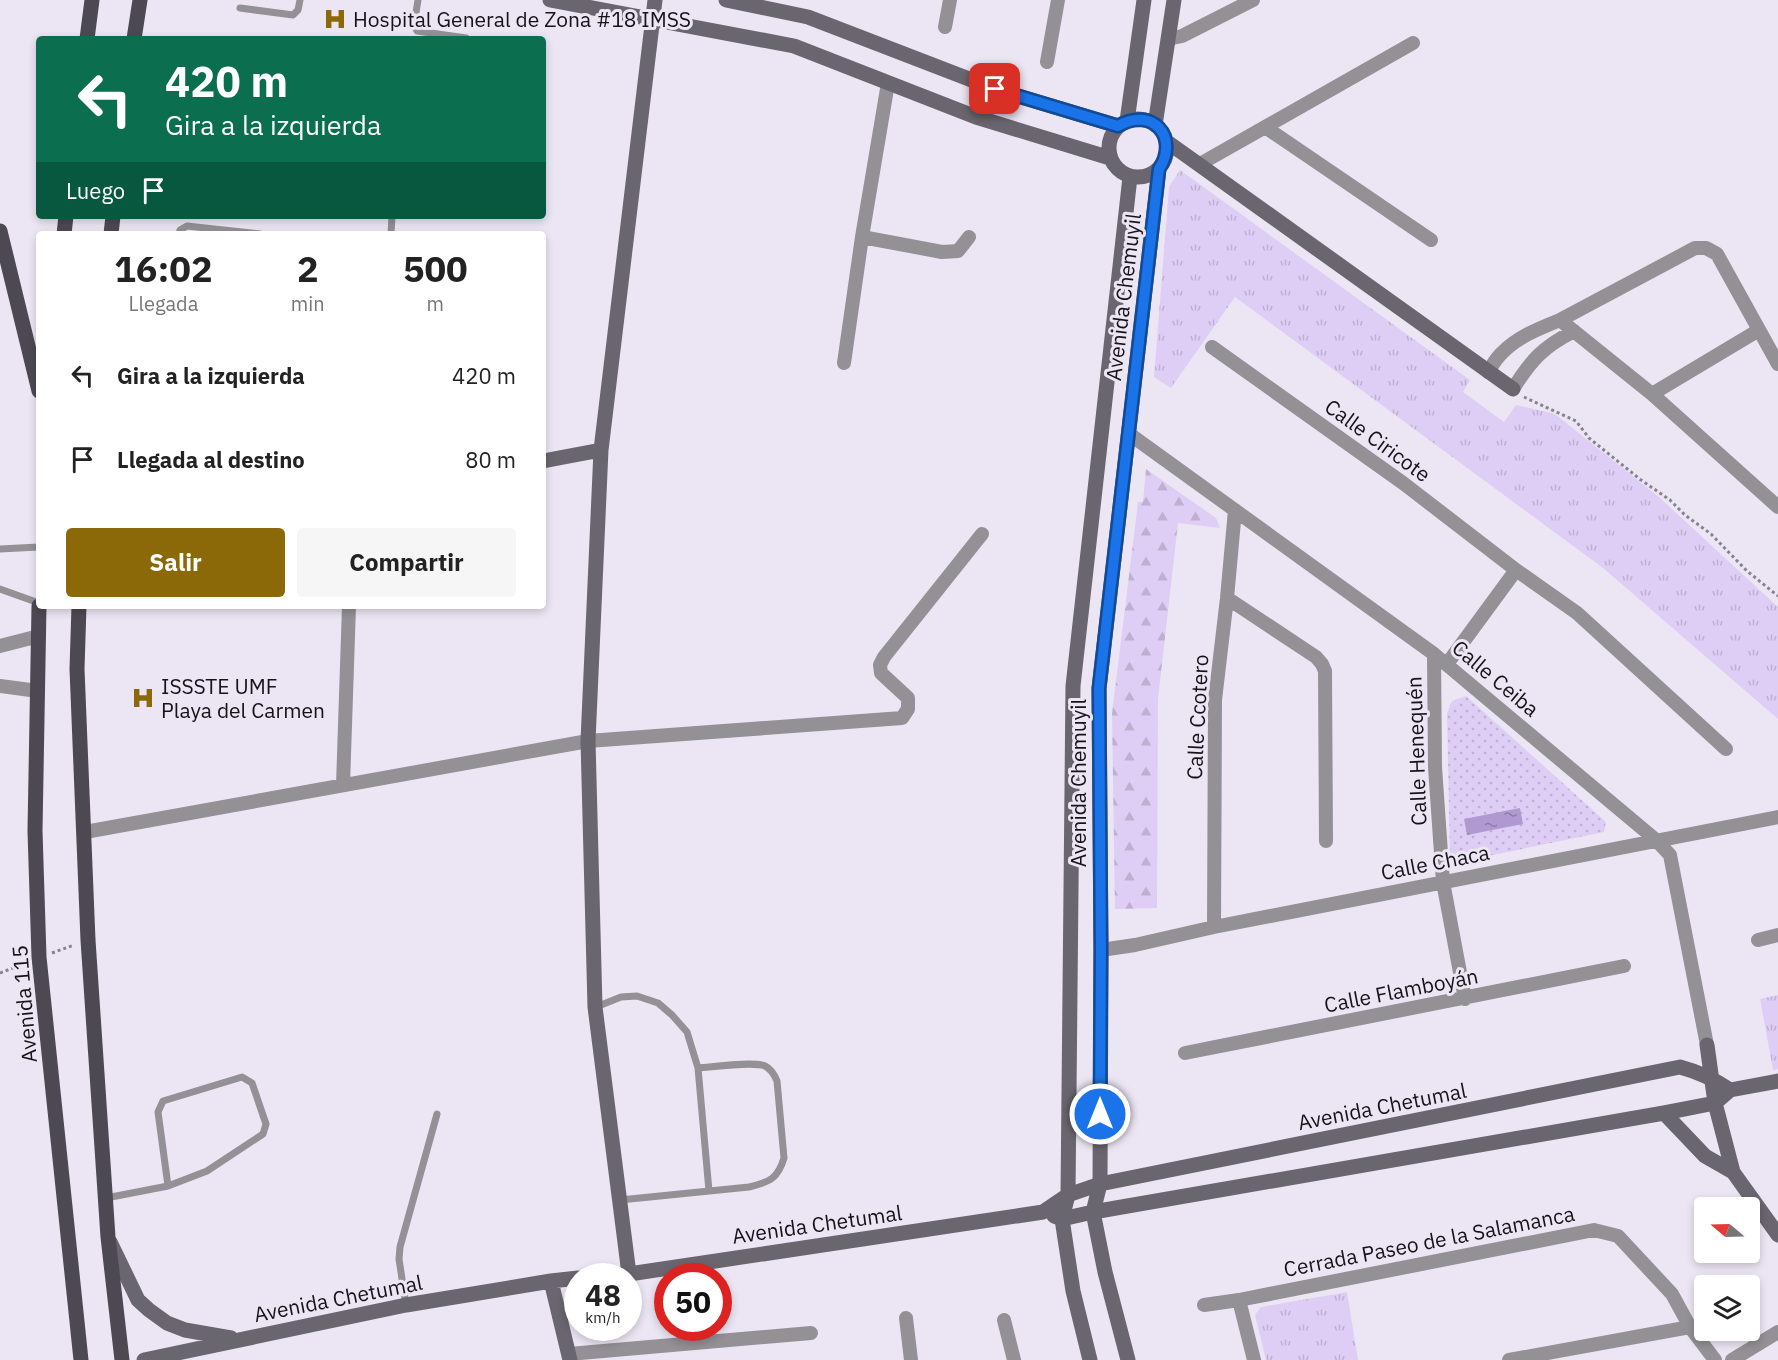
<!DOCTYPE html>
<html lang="es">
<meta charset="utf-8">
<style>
body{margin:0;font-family:"IBM Plex Sans",sans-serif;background:#f6f6f6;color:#222;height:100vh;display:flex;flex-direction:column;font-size:22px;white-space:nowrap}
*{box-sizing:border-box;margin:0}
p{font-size:20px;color:#767676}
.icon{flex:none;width:33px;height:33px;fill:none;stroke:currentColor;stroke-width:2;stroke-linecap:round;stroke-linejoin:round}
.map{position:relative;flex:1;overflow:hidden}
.details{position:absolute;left:36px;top:231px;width:510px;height:378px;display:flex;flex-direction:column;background:#fff;border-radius:6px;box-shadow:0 3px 9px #0003}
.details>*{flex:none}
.hud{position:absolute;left:36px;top:36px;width:510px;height:183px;border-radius:6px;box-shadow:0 3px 9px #0003;background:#0b6e4f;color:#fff;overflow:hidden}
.needle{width:39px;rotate:289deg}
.fabs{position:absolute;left:1694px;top:1197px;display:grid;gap:12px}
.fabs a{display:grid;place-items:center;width:66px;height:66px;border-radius:6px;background:#fff;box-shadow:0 3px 9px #0003;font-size:30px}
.speed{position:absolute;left:564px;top:1263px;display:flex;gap:12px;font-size:30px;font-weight:700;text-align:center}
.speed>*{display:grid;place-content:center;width:78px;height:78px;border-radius:50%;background:#fff;box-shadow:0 3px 9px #0003;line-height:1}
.speed small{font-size:15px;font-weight:400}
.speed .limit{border:9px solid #d22;background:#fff;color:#111}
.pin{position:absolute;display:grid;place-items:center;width:51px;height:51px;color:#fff;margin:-26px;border-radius:12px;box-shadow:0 3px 9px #0006}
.me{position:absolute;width:66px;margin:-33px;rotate:0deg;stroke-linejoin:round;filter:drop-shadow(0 0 4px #0008)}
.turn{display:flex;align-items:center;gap:21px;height:126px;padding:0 30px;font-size:27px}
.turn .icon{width:78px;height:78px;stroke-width:2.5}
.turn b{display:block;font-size:42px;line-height:51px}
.then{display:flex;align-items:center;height:57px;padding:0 30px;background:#0003;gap:12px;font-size:22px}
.eta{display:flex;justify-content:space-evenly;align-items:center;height:102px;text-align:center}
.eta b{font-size:36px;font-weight:800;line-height:42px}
.button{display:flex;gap:12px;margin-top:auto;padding:12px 30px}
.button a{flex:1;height:69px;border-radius:6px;background:#8b6808;color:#fff;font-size:24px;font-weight:800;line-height:69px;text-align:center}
.button a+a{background:#f6f6f6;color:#222}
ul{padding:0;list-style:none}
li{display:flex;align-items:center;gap:18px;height:84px;padding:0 30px}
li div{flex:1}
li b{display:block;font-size:22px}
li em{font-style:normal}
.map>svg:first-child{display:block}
.grass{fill:url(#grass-tufts)}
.forest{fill:url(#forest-firs)}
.park{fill:url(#park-dots)}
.water{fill:url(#water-ripples)}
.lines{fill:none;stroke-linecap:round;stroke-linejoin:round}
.path{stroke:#87838c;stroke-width:3;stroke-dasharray:3 3;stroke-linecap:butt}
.lane{stroke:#939096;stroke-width:7}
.street{stroke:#939096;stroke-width:14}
.secondary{stroke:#6a666f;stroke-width:15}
.primary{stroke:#4d4953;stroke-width:15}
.route-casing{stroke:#114b97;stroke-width:15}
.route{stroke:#1a73e8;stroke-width:10}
.labels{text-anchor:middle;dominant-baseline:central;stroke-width:6;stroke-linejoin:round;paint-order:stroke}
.poi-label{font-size:21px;fill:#151317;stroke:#ece6f4;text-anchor:start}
.street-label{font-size:21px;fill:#151317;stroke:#ece6f4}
</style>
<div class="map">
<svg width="1778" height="1360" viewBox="0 0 1778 1360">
<defs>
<pattern id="grass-tufts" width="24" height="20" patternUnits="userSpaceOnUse" patternTransform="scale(1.5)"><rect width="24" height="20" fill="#decef5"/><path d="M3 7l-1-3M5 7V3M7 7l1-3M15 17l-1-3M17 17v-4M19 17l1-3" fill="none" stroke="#beb0d1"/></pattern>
<pattern id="forest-firs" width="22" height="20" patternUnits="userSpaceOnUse" patternTransform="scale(1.5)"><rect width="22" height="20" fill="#decef5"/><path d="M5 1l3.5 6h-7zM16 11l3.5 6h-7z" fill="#beb0d1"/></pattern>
<pattern id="park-dots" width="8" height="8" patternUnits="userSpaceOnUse" patternTransform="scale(1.5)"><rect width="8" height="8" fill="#decef5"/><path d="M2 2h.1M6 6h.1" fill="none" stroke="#beb0d1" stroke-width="1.8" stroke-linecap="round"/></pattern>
<pattern id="water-ripples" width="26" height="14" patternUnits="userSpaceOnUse" patternTransform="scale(1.5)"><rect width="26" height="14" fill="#b099d0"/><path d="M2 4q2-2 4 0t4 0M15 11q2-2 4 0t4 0" fill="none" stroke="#8e7ca8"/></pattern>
</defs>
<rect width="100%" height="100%" fill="#ece6f4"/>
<path class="grass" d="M1180 170 1470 380 1463 392 1504 422 1516 405 1555 414 1659 497 1778 607V719L1603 568 1235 297 1171 388 1154 377 1169 187Z
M1778 995V1069L1773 1070 1760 999Z
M1347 1292 1358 1360H1266L1255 1315 1261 1307Z"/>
<path class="forest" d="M1146 469 1216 518 1220 528 1178 523 1158 699 1157 908 1115 909 1112 714 1138 502H1143Z"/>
<path class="park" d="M1466 696 1606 822 1604 832 1459 862 1450 857 1447 713 1452 701Z"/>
<path class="water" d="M1520 808 1523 824 1467 835 1464 819Z"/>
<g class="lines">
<path class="path" d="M1524 397 1576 421 1589 438 1641 480 1670 500 1685 515 1711 534 1747 571 1778 596
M52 953 74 945
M0 973 26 963"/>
<path class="lane" d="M418 0 414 25 417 31 466 38
M240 8 293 15 298 10 300 0
M179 234 180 230 187 226 260 234
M391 234 392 216
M0 549 39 547
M0 589 39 603
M596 1007 621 997 637 996 658 1003 672 1015 687 1032 698 1068 709 1191
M106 1198 168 1186 207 1171 263 1134 266 1124 252 1083 242 1077 163 1101 158 1112 168 1186
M620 1200 749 1187C769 1182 778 1179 784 1158L777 1081C775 1076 771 1069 765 1066 753 1061 713 1067 698 1068
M406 1305 399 1259 400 1247 437 1114"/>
<path class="street" d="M945 27 950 0
M1168 39 1182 36 1253 0
M1047 62 1058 0
M1265 127 1431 240
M1200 164 1413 43
M862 237 942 252 958 251 969 237
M1212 347 1403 483 1516 570 1447 664
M844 363 862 237 888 83
M1778 364 1717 254 1706 248H1695L1560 320 1652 394 1778 507
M1488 372C1492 366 1496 358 1502 353 1517 337 1540 328 1560 320
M1513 389C1531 360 1543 347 1574 331
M1652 394 1759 330
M1128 433 1434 654 1656 840 1670 855 1707 1045
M1516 570 1577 613 1726 749
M1227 598 1316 657 1322 664 1325 671 1326 841
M0 646 39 636
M1434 654 1435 767 1443 882 1465 999
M0 686 38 691
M343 785 349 606
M85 832 588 741 902 718 908 709V698L881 673 880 665 884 657 982 534
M1214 927 1215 700 1227 598 1235 510
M1758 940 1778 935
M1101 950 1135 945 1214 927 1778 817
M1185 1053 1624 966
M1239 1300 1254 1360
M1204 1305 1239 1300 1594 1230 1618 1236 1672 1294 1690 1327 1715 1360
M906 1318 911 1360
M1004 1320 1014 1360
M569 1354 811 1333
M1509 1360 1690 1327
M1732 1360 1778 1332"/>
<path class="secondary" d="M550 0 794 46 976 117 1110 158
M726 0 808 17 995 89 1118 126
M1109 148a29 29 0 1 1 58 0a29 29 0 1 1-58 0Z
M1127 121 1144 0
M1155 125 1174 0
M1166 141 1513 389
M543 461 601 450
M1707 1045 1715 1103 1733 1172 1778 1235
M1664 1113 1705 1156 1733 1172
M1054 1216 1062 1219 1093 1212 1664 1113 1715 1103 1730 1090 1778 1081
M110 1242 138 1300 149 1310 167 1323 185 1330 231 1338
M629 1274 595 1007 588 741 601 450 655 0
M598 1276 629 1274 1043 1212 1068 1195 1100 1184 1680 1067C1699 1072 1714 1079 1730 1090
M551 1281 570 1360
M144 1360 406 1305 551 1281 578 1278
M1090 1360 1073 1291 1062 1219 1068 1195 1073 686 1130 177
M1128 1360 1105 1272 1093 1212 1100 1184 1101 950 1099 689 1159 169"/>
<path class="primary" d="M87 39 92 0
M134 39 140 0
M0 231 39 391
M64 234 66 216
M111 234 113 216
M39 606 35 831 39 957 81 1360
M79 606 77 669 88 940 108 1237 122 1360"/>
</g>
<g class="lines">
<g class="route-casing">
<path id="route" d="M995 89 1118 126C1152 106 1180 137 1159 169L1099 688 1101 950 1100 1114"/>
</g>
<use href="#route" class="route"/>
</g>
<defs>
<g id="hospital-bare" transform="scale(1.8)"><path d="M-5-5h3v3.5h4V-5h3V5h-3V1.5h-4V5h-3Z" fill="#8b6808" stroke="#ece6f4" stroke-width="2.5" paint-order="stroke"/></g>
</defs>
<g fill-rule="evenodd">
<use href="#hospital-bare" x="335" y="19"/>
<use href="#hospital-bare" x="143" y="698"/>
</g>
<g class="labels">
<g class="poi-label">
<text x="353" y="19">Hospital General de Zona #18 IMSS</text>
<text x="161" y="686">ISSSTE UMF<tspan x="161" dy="24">Playa del Carmen</tspan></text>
</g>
<g class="street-label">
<text transform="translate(1123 297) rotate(-83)">Avenida Chemuyil</text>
<text transform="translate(1378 440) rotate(36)">Calle Ciricote</text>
<text transform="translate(1496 678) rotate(40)">Calle Ceiba</text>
<text transform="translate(1197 717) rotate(-87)">Calle Ccotero</text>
<text transform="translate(1416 751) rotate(-92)">Calle Henequén</text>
<text transform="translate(1078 783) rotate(-90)">Avenida Chemuyil</text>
<text transform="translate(1435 862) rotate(-11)">Calle Chaca</text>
<text transform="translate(1401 990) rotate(-11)">Calle Flamboyán</text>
<text transform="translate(24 1004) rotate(-95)">Avenida 115</text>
<text transform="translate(1382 1106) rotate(-11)">Avenida Chetumal</text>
<text transform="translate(817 1224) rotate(-8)">Avenida Chetumal</text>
<text transform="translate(1429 1241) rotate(-11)">Cerrada Paseo de la Salamanca</text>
<text transform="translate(338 1298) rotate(-11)">Avenida Chetumal</text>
</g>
</g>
</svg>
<div class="fabs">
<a><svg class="needle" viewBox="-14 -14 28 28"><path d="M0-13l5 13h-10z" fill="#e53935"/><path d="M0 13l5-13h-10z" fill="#767676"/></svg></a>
<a><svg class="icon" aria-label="layers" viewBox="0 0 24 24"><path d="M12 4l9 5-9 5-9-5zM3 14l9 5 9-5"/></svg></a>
</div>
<div class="speed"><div>48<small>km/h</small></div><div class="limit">50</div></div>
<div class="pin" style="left:995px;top:89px;background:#d93025"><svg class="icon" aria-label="arrive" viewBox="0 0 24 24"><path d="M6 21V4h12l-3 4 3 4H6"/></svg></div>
<svg class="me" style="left:1100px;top:1114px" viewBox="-20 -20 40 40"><circle r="17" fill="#1a73e8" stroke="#fff" stroke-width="3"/><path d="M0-11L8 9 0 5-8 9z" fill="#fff"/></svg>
<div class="hud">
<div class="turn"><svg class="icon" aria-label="left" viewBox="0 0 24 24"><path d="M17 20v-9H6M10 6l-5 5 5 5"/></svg><div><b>420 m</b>Gira a la izquierda</div></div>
<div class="then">Luego<svg class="icon" aria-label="arrive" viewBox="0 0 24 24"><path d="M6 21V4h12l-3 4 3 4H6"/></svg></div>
</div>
<section class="details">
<div class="eta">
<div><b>16:02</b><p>Llegada</p></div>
<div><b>2</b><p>min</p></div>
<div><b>500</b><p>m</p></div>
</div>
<ul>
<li><svg class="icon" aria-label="left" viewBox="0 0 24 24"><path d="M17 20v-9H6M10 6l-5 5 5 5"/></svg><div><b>Gira a la izquierda</b></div><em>420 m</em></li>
<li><svg class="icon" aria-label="arrive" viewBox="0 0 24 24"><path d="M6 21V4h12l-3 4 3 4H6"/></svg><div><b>Llegada al destino</b></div><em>80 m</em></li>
</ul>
<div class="button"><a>Salir</a><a>Compartir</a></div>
</section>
</div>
